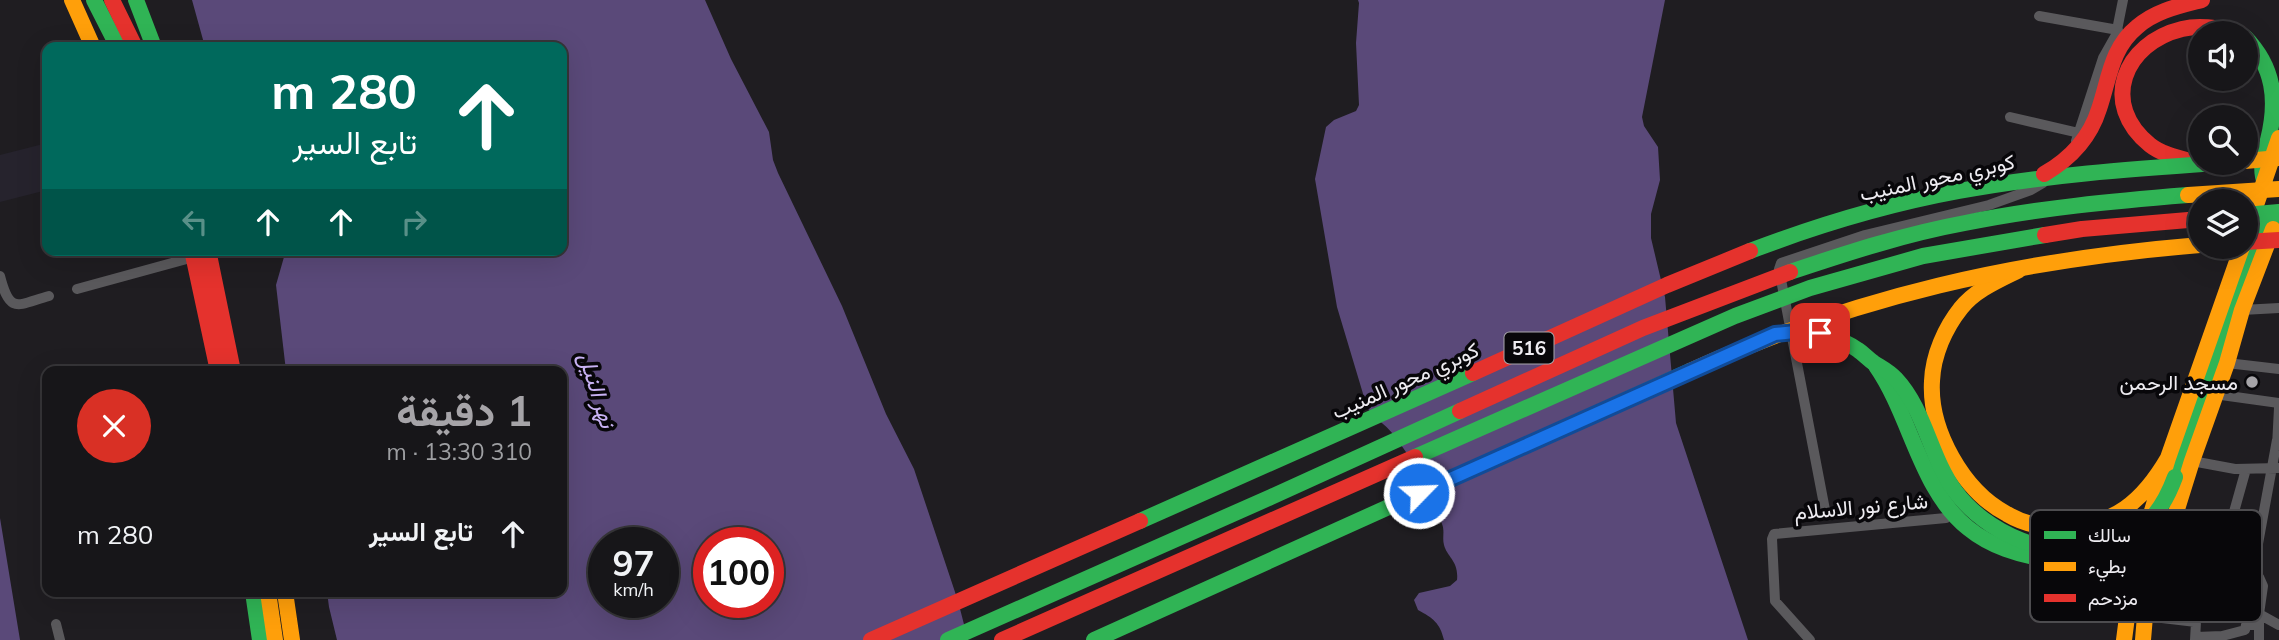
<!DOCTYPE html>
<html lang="ar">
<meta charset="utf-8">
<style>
body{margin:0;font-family:Mulish,Vazirmatn,sans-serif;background:#201f22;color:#f1f3f6;direction:rtl;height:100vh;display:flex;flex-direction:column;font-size:26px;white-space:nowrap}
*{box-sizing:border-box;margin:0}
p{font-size:23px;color:#9e9fa2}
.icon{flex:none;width:38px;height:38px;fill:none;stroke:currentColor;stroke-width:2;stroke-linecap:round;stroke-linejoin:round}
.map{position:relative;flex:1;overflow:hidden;direction:ltr}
.side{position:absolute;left:42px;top:366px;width:525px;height:231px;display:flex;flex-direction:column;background:#171619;border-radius:14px;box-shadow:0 7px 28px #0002,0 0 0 2px #363538;direction:rtl}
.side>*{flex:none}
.guide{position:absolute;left:42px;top:42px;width:525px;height:214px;border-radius:14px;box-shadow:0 7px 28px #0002,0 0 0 2px #363538;direction:rtl;background:#00695c;color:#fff;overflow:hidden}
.controls{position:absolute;left:2188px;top:21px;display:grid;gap:14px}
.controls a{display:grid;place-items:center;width:70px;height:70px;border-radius:50%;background:#171619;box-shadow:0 7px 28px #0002,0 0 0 2px #363538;font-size:35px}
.speed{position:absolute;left:588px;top:527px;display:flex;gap:14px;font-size:35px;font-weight:700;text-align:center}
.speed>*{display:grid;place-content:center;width:91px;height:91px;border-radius:50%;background:#171619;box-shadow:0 7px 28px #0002,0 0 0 2px #363538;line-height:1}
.speed small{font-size:18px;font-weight:400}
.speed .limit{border:10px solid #d22;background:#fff;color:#111}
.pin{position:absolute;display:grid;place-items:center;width:60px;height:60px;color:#fff;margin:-30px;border-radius:14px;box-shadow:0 4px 10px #0006}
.me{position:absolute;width:77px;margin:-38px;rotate:66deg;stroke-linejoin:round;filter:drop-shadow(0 0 5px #0008)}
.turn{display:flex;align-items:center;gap:24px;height:147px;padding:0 35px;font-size:32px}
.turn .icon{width:91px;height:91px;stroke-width:2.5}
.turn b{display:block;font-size:49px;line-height:60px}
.lanes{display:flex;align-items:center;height:66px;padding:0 35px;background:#0003;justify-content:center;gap:35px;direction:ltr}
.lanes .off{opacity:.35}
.round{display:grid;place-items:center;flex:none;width:74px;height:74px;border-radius:37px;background:#201f22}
.summary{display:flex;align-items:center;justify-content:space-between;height:119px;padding:0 35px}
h1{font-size:42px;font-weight:700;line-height:52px;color:#a6a4a8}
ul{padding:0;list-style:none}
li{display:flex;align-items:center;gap:21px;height:98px;padding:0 35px}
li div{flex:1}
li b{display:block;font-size:26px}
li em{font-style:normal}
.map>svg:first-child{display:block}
.built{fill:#26232d}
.water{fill:#5a4979;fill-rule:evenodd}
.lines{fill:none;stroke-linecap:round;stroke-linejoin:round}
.street{stroke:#5a595c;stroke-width:10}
.fast{stroke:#30b455;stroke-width:16}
.slow{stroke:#ff9f0a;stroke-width:16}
.jam{stroke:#e5322d;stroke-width:16}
.fast-bridge{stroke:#30b455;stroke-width:16}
.slow-bridge{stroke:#ff9f0a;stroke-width:16}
.jam-bridge{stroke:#e5322d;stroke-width:16}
.route-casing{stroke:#114b97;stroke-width:18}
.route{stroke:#1a73e8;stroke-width:12}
.poi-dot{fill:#a6a4a8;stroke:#08070a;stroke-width:2.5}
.labels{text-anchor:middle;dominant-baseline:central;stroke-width:7;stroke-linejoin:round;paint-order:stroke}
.shield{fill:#08070a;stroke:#a9a7ac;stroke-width:2}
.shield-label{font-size:19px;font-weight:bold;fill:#eeecf1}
.street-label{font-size:21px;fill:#eeecf1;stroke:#08070a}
.poi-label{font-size:21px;fill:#eeecf1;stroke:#08070a;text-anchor:end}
.water-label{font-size:23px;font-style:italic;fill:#c8b2f3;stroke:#08070a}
.key{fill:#08070a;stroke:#4d4c4f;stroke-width:2}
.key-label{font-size:19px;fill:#eeecf1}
</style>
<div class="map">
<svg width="2279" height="640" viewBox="0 0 2279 640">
<rect width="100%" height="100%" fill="#1f1d21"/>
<path class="built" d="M47 143V190L0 202V155Z"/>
<path class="water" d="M192 0H705L731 59 769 132 773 160 778 173 842 306 886 414 914 469 958 601 968 640H337L329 607 327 592H562V371H286L276 285 286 250H562V47H205ZM604 542H663V602H604ZM709 542H768V602H709Z
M1358 0H1665L1642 117 1644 126 1658 147 1660 180 1651 214V238L1665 297 1676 423 1748 640H1444C1440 623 1433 618 1418 610L1414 600 1419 593 1450 586 1457 580C1459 561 1447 557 1444 545 1442 538 1445 531 1442 524 1434 494 1412 459 1393 434 1385 424 1374 418 1367 407L1337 307 1315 179 1326 127 1334 120 1356 111 1359 105 1356 43 1359 3Z
M0 518 20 640H0Z"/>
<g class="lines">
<path class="street" d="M2039 16 2118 30
M2010 117 2079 133
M2076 141 2103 58 2116 35 2123 0
M0 276C10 315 17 305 49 296
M77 289 194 257
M2242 310 2279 308
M2227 363 2279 369
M2214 394 2279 403
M2277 446 2279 408
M2192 461 2235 469 2278 468
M1826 515 1779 269 1781 263 1865 235 1989 205 2031 190 2043 183
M2238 549 2226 547 2225 544 2246 469
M2257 549 2277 440
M2163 555 2202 571 2259 577 2263 586 2259 614 2279 625
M2205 602 2259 612
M2145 616 2196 622
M2259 621V640
M56 624 60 640
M2196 637 2222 636 2245 630 2246 625H2258
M1810 640 1775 601 1772 539 1774 534 1946 518
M2195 640 2196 622 2218 572"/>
<path class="fast" d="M94 0 118 47
M136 0 154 47
M2245 37C2274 67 2278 100 2268 140 2264 155 2259 168 2265 183
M1876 366C1911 416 1920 490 1968 528 1990 546 2020 556 2047 559 2085 564 2102 555 2131 586
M2175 477 2259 235 2266 224 2279 213
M253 592 260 640"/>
<path class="slow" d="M72 0 93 47
M2245 237 2279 138
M2019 270C1999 280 1975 290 1961 308 1945 328 1933 355 1932 381 1929 430 1963 491 2007 514 2024 524 2044 528 2063 527 2114 526 2143 501 2168 458
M268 592 275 640
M285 592 292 640
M2124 640 2131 586 2138 557 2168 458 2242 247
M2143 640 2145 616 2150 596 2192 461 2227 363 2242 310 2273 229"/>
<path class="jam" d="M112 0 135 47
M2200 164C2184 159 2164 156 2150 145 2099 104 2124 43 2182 29 2202 24 2220 29 2240 33
M192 250 218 371
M208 250 233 371"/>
<path class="fast-bridge" d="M2245 215 2279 212
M1750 251C1818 225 1888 204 1959 191 2045 175 2132 169 2218 163
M1790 272C1847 253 1905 234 1965 223 2039 208 2114 201 2188 195
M1792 332C1816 332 1838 336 1858 350 1864 354 1868 359 1874 363 1882 368 1890 372 1896 379 1925 410 1930 457 1955 491 1993 543 2080 572 2136 533 2155 519 2167 499 2175 477
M1415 457 1735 316 1810 288 1923 256 2045 235
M1140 521 1473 373
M948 640 1271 497 1460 411
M1094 640 1690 371"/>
<path class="slow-bridge" d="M2245 161 2279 158
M2188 195 2279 189
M1690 371C1856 296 2018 260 2200 245"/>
<path class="jam-bridge" d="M2044 174C2070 159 2090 138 2099 109 2109 80 2111 48 2137 27 2155 11 2179 6 2202 0
M2045 235 2082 229 2200 219
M2245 242 2279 240
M1473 373 1667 285 1750 251
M1460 411 1643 328 1790 272
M871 640 1140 521
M1002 640 1415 457"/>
</g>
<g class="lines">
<g class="route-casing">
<path id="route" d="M1419 493 1775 334 1805 331 1820 333"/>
</g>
<use href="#route" class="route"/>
</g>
<circle class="poi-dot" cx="2252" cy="382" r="7"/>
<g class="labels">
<rect class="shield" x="1504.5" y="332.5" width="49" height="31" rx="5"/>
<g class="shield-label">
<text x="1529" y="348">516</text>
</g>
<g class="street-label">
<text transform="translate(1937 177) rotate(-12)">كوبري محور المنيب</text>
<text transform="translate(1405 380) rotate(-24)">كوبري محور المنيب</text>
<text transform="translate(1861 506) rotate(-5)">شارع نور الاسلام</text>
</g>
<g class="poi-label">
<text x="2238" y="382">مسجد الرحمن</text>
</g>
<g class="water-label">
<text transform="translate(598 390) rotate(73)">نهر النيل</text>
</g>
</g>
<rect x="2030" y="510" width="232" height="112" rx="10" class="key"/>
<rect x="2044" y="531" width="32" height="8" fill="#30b455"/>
<rect x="2044" y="562" width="32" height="9" fill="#ff9f0a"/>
<rect x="2044" y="594" width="32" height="8" fill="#e5322d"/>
<g class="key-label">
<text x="2088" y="542">سالك</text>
<text x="2088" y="573">بطيء</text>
<text x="2088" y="605">مزدحم</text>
</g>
</svg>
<div class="controls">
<a><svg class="icon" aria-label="sound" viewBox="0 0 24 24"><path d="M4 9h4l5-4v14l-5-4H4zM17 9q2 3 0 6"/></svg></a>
<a><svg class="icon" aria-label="search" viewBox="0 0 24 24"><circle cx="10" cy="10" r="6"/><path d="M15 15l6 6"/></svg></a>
<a><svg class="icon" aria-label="layers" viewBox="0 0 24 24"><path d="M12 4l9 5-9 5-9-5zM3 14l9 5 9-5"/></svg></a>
</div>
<div class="speed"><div>97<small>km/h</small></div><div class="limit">100</div></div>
<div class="pin" style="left:1820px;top:333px;background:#d93025"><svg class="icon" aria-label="arrive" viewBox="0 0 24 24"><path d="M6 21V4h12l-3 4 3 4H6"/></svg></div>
<svg class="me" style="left:1419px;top:493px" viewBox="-20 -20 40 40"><circle r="17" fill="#1a73e8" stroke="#fff" stroke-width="3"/><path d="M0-11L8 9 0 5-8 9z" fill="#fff"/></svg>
<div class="guide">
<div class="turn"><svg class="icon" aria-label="ahead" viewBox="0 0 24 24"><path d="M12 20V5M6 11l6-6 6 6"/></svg><div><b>280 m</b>تابع السير</div></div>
<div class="lanes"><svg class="icon off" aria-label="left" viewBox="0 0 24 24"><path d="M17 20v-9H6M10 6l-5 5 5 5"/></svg><svg class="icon" aria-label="ahead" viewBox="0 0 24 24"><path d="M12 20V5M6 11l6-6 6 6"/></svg><svg class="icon" aria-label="ahead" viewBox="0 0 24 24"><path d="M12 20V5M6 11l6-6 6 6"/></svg><svg class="icon off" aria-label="right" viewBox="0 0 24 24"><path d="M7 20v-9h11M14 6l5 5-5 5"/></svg></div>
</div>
<section class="side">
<div class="summary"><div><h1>1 دقيقة</h1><p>310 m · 13:30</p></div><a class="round" style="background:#d93025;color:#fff"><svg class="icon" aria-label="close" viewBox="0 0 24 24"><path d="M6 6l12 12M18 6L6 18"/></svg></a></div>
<ul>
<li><svg class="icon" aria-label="ahead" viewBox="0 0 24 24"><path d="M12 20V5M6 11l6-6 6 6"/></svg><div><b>تابع السير</b></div><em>280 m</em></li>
</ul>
</section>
</div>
